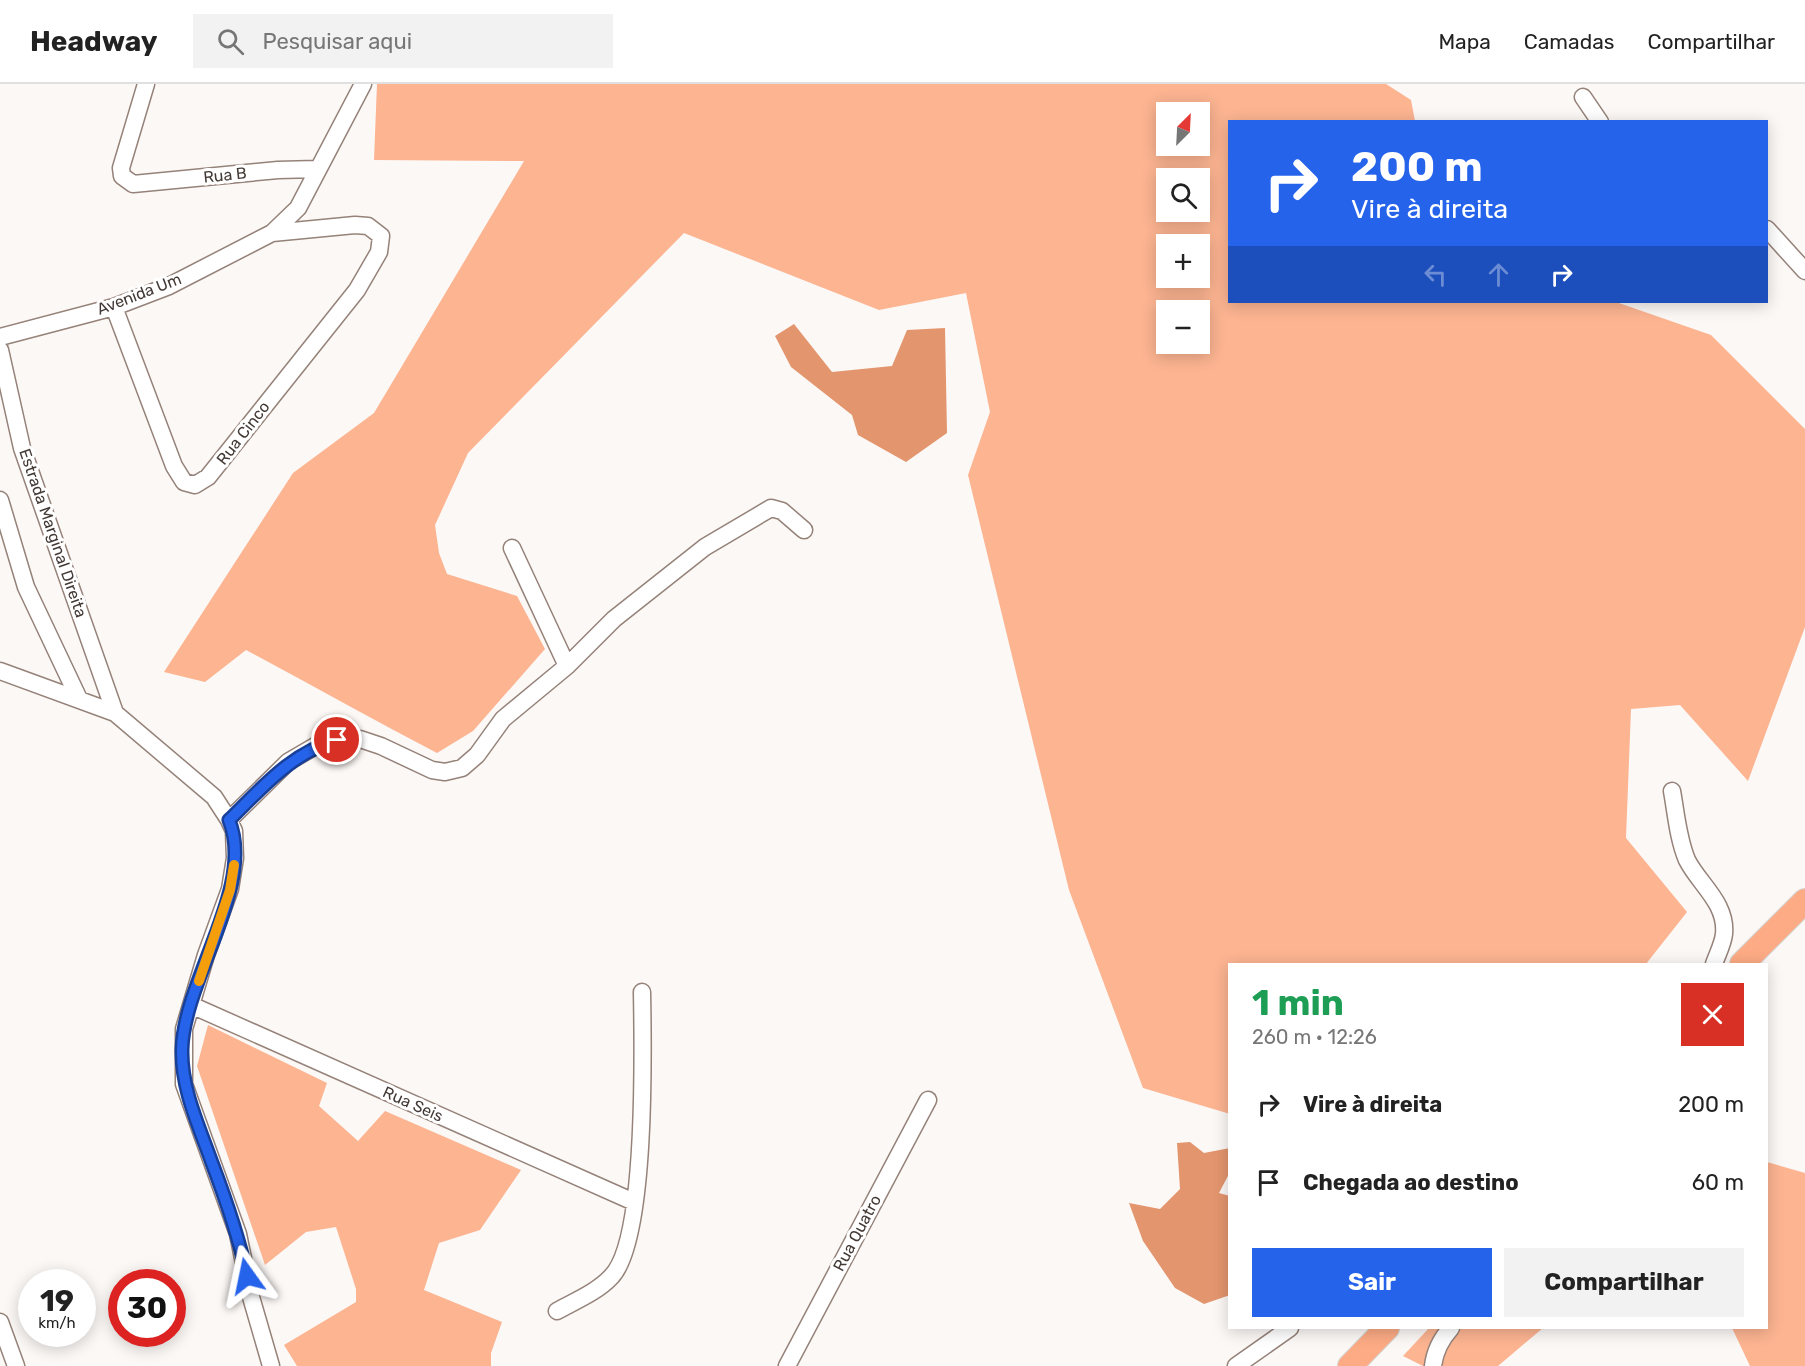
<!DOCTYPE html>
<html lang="pt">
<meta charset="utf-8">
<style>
body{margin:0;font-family:Rubik,sans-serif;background:#f2f2f2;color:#222;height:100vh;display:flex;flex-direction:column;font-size:22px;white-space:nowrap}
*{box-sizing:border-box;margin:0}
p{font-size:20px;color:#767676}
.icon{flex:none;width:33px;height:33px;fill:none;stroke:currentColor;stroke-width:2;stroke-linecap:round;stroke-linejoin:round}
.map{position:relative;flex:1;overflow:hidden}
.details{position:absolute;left:1228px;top:879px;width:540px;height:366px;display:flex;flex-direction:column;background:#fff;border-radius:0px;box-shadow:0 3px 15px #0003}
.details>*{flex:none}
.hud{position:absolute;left:1228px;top:36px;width:540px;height:183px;border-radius:0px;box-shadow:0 3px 15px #0003;background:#2563eb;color:#fff;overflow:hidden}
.needle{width:39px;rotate:24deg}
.tools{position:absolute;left:1156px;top:18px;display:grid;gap:12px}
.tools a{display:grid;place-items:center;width:54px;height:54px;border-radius:0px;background:#fff;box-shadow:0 3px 15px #0003;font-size:30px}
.speed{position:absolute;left:18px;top:1185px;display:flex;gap:12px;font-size:30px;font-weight:700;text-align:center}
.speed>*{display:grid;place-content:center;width:78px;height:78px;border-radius:50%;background:#fff;box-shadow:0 3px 15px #0003;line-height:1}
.speed small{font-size:15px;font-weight:400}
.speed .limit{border:9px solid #d22;background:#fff;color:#111}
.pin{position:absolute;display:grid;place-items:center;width:51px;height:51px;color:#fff;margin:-26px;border:3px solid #fff;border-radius:50%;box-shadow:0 2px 6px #0007}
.me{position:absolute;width:66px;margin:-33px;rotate:348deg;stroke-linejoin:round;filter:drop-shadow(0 0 4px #0008)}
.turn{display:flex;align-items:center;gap:21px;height:126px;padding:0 24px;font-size:27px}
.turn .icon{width:78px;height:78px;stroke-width:2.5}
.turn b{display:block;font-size:42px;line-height:51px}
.lanes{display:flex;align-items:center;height:57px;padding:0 24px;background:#0003;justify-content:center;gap:30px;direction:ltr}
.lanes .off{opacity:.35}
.round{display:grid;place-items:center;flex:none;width:63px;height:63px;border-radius:0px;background:#f2f2f2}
.headline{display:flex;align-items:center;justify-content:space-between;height:102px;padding:0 24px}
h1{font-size:36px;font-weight:700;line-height:45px;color:#1e9e55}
.primary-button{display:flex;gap:12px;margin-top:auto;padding:12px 24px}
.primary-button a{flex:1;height:69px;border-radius:0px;background:#2563eb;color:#fff;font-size:24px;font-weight:700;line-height:69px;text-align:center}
.primary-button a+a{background:#f2f2f2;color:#222}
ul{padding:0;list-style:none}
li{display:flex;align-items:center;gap:18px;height:78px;padding:0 24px}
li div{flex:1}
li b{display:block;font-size:22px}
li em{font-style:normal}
header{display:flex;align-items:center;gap:36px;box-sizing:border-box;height:84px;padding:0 30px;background:#fff;border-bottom:2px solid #e0e0e0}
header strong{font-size:28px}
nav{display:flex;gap:33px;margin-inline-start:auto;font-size:21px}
.search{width:420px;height:54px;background:#f2f2f2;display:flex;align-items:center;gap:15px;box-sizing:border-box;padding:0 21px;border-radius:0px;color:#767676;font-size:22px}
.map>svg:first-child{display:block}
.green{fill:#fcb491;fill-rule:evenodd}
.water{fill:#e3956e}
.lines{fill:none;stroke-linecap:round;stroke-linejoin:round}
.minor-casing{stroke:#958279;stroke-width:19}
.highway-casing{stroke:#d6d4d3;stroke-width:26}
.minor{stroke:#fff;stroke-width:16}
.highway{stroke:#fcab84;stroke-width:24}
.route-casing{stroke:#184099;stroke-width:15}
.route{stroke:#2563eb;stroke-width:10}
.slow{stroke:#f59e0b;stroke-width:10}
.labels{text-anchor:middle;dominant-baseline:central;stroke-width:6;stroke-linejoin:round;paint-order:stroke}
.street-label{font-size:16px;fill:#433a36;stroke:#fff}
</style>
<header>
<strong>Headway</strong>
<div class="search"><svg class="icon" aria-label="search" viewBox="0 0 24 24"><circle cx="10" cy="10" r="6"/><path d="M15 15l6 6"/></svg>Pesquisar aqui</div>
<nav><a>Mapa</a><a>Camadas</a><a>Compartilhar</a></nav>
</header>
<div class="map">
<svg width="1805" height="1282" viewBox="0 0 1805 1282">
<rect width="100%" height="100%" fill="#fcf8f6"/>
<path class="green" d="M377 0H1386L1411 16 1415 37 1230 38V218H1616L1711 251 1805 345V543L1748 697 1680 621 1631 625 1626 754 1687 828 1646 880H1230V1030L1143 1004 1069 806 968 391 990 328 966 209 879 226 684 149 468 369 435 441 439 469 447 490 517 512 545 565 473 647 437 669C373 636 310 600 246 566L205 598 164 588 293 389 374 329 524 77 374 76ZM1167 28H1200V62H1167ZM1167 94H1200V128H1167ZM1167 160H1200V194H1167ZM1167 226H1200V260H1167Z
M208 941 327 999 319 1022 358 1057 385 1027 521 1086 480 1146 439 1159 424 1206 502 1238 491 1269V1282H297L284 1261 356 1218V1205L336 1143 306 1148 265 1181 197 982Z
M1767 1078 1805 1089V1282H1750L1732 1244H1767Z
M1429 1244H1543L1498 1282H1423L1403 1272Z"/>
<path class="water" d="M794 240 832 288 892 282 907 246 945 244 947 349 906 378 858 351 852 331 791 283 775 252Z
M1190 1058 1204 1069 1230 1064V1088L1219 1109 1230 1112V1211L1204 1220 1175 1204 1143 1157 1129 1119 1160 1125 1180 1105 1177 1059Z"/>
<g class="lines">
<g class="minor-casing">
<path id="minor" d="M146 0 121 84 122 92 133 100 278 86 317 85
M1583 13 1600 38
M1767 145 1805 187
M272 149 298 124 363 0
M0 253 114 223 169 202 272 149 355 141 368 142 381 152 379 168 357 206 208 393 195 401 184 398 174 382 114 223
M0 266 22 364 115 629
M0 416 26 503 78 613
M512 464 567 582
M0 587 115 629 214 713 229 736 234 747 235 774 230 805 206 871 184 945V1000L238 1150 251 1213 271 1282
M1672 707C1676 729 1678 755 1687 776 1699 800 1727 819 1724 850 1723 860 1717 871 1714 880
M229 736 288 678 317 661 337 656 360 655 381 662 432 686 445 688 462 684 477 671 503 635 567 582 614 535 705 463 771 424 782 427 804 446
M191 921 634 1118
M557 1227C575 1217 597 1208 611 1193 647 1157 643 962 642 908
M0 1238 16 1282
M787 1282 928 1016
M1236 1282 1290 1244
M1433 1282C1435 1266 1441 1255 1451 1244"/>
</g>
<g class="highway-casing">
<path id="highway" d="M1742 880 1805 817
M1350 1282 1387 1244"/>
</g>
<use href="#minor" class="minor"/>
<use href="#highway" class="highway"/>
</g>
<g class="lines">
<g class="route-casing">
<path id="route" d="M247 1192C239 1153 226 1116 212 1079 199 1042 181 1005 182 965 184 895 256 802 229 736 263 703 291 669 337 656"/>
</g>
<use href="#route" class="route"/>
<path class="slow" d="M199 897 230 806 234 781"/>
</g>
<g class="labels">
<g class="street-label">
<text transform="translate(225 91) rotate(-6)">Rua B</text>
<text transform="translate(139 210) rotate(-21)">Avenida Um</text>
<text transform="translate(243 349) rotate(-52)">Rua Cinco</text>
<text transform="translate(53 449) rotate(71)">Estrada Marginal Direita</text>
<text transform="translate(413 1020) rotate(24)">Rua Seis</text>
<text transform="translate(857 1149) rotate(-62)">Rua Quatro</text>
</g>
</g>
</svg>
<div class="tools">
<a><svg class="needle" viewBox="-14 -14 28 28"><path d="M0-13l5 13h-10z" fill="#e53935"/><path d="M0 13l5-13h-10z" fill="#767676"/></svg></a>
<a><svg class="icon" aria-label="search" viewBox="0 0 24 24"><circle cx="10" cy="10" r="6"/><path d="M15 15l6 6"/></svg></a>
<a>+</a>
<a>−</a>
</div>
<div class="speed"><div>19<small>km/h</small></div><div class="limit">30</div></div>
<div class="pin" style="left:337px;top:656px;background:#d93025"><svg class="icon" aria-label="arrive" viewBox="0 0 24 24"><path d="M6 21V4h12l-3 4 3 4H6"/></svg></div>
<svg class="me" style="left:247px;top:1192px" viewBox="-20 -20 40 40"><path d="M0-17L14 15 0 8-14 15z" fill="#2563eb" stroke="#fff" stroke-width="4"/></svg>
<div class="hud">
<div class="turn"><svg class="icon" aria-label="right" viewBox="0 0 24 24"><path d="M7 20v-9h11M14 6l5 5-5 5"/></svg><div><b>200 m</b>Vire à direita</div></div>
<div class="lanes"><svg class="icon off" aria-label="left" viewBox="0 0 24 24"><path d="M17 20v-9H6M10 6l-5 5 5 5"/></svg><svg class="icon off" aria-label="ahead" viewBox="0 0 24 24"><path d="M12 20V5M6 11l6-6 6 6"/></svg><svg class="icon" aria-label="right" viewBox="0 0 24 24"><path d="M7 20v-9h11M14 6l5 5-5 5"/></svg></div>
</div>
<section class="details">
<div class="headline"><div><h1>1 min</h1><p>260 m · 12:26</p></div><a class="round" style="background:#d93025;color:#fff"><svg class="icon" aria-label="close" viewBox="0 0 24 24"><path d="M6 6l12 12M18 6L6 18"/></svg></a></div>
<ul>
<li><svg class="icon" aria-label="right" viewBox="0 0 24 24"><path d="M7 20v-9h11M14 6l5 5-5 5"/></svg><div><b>Vire à direita</b></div><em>200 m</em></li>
<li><svg class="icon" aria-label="arrive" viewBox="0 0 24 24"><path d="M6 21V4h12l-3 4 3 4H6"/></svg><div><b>Chegada ao destino</b></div><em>60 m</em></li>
</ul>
<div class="primary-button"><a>Sair</a><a>Compartilhar</a></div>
</section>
</div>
